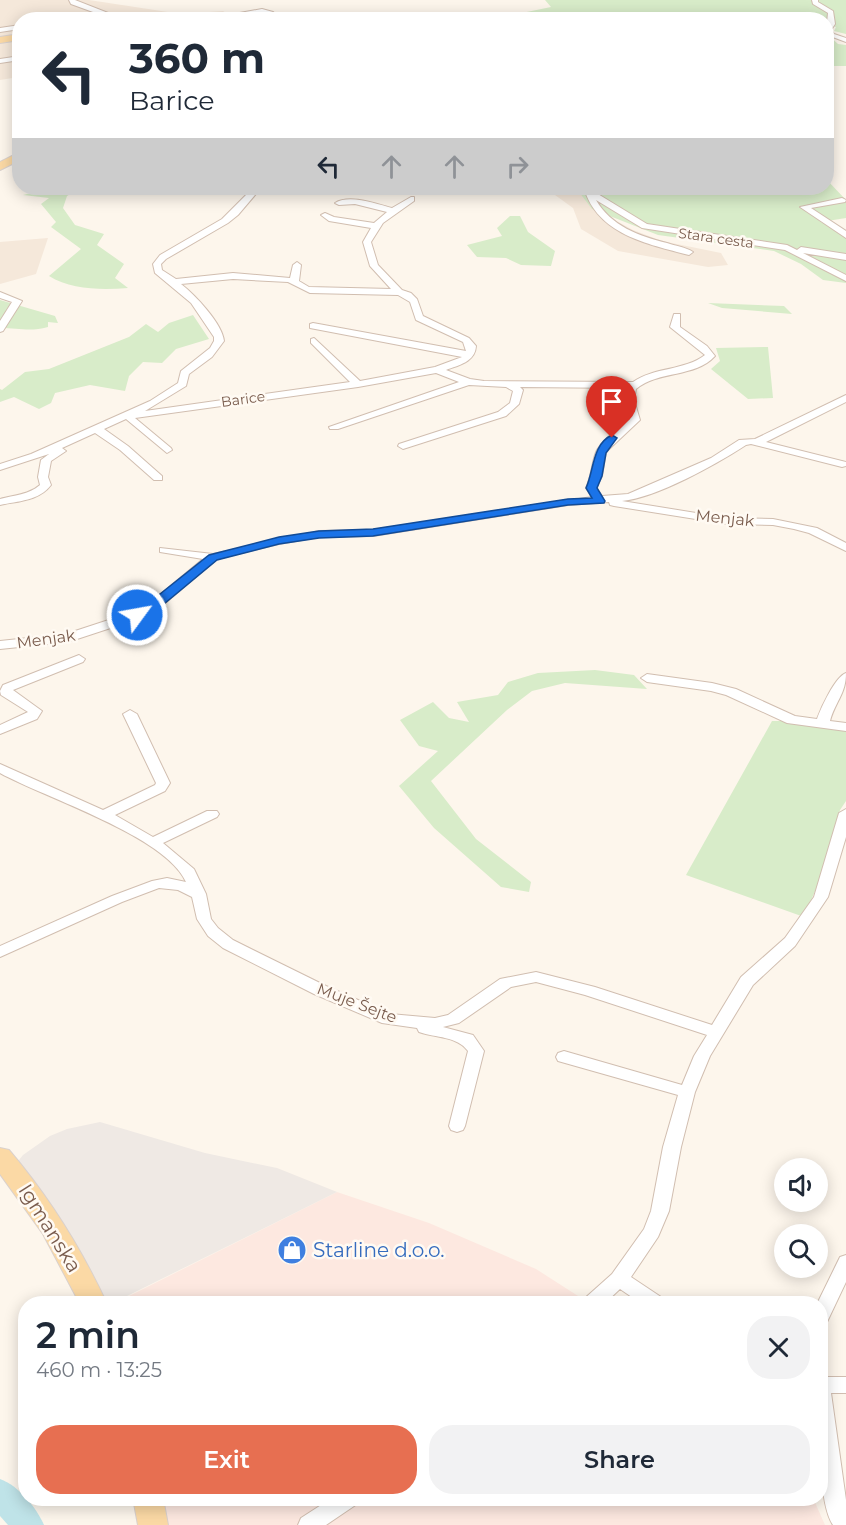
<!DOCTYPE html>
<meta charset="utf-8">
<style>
body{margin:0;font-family:Montserrat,sans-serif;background:#f2f2f3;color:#1f2937;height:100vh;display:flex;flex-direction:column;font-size:22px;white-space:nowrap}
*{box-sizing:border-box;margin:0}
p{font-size:20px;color:#747a83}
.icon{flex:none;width:33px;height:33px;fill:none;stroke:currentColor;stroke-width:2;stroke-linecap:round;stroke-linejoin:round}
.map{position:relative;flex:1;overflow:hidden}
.panel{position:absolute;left:18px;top:1296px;width:810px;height:210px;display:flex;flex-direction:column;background:#fff;border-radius:24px;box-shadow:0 3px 15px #0003}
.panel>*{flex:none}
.hud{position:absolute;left:12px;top:12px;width:822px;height:183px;border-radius:24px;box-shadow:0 3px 15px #0003;background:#fff;color:#1f2937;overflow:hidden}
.fabs{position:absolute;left:774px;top:1158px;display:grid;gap:12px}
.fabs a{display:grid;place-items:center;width:54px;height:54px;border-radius:50%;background:#fff;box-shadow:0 3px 15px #0003;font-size:30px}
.pin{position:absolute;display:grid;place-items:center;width:51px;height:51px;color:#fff;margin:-62px -26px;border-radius:50% 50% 50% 0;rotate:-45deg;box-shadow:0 0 6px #0007}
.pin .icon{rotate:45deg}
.me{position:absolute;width:66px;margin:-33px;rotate:58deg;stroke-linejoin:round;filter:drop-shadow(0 0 4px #0008)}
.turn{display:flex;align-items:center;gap:21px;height:126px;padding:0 18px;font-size:27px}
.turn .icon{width:78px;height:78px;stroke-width:2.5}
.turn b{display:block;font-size:42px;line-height:51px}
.lanes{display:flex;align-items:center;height:57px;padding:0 18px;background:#0003;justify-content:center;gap:30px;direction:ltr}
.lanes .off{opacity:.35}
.round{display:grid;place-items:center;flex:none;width:63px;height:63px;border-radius:24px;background:#f2f2f3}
.head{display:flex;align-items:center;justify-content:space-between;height:102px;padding:0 18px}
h1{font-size:36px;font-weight:600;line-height:45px}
.primary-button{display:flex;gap:12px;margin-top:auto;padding:12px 18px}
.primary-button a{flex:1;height:69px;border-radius:24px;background:#e76f51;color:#fff;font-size:24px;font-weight:600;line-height:69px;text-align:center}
.primary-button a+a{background:#f2f2f3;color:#1f2937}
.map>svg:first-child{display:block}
.residential{fill:#f5e8da}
.commercial{fill:#fde8e0}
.industrial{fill:#efe9e4}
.green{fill:#d8ecc9}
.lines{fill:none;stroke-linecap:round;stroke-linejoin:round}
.river{fill:#bfe3e8;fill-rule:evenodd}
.street-casing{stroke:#d1beb0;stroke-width:2}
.primary-casing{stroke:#dad1cd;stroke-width:2}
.street{fill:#fff;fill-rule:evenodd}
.primary{fill:#fbd9a5;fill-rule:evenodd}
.route{fill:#1a73e8;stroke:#114b97;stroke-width:1.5}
.labels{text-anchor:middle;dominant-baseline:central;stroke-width:5;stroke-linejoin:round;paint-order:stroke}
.far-street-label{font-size:14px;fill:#7a5c4d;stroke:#fffaf3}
.street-label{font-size:16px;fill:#7a5c4d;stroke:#fffaf3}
.near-street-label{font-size:20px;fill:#7a5c4d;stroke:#fffaf3}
.near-shop-label{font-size:20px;fill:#366cbe;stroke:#fffaf3;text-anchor:start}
</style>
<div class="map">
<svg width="846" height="1525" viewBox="0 0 846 1525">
<rect width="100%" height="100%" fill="#fdf6ec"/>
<path class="residential" d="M0 0H89L181 14 223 11 236 19 20 20 19 77 0 80Z
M556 188H595L611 218 633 230 662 241 721 253 728 265 708 267 618 251 581 229 573 208 555 195Z
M48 238 36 274 0 284V242Z"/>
<path class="commercial" d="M337 1192 429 1223 536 1269 589 1303 113 1304Z
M813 1498 825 1525H153L148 1499Z"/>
<path class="industrial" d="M100 1122 205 1153 277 1168 337 1192 113 1303H93L11 1170 23 1155 50 1136 67 1129Z"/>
<path class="green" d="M545 0H846V34L834 31 836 27 827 25 826 20H592L564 18 566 19 513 20 517 14 551 7Z
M826 33 838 44 846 45V66H827Z
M827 180 846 200V218L821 222 846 234V283L823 280 801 264 774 251 658 235 592 209 576 188H826Z
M43 188H80L67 196 63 208 75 225 104 234 97 245 124 264 115 278 128 288C102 290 71 290 49 276L81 249 51 227 56 222 41 204 49 198 23 195 47 189Z
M510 216H520L528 232 555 251 551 266 521 265 506 258 477 257 467 245 502 236 497 228Z
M0 300 55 316 58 323 48 322V327C30 332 19 328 0 328Z
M708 303 784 306 792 314 722 308Z
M193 315 209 339 176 349 162 363 143 362 129 376 125 391 90 385 55 393 51 403 39 409 14 397 0 402V389L2 390 25 372 49 369 129 337 146 324 158 332 169 323Z
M768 347 773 398 748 399 711 369 720 361 716 348Z
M595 670 634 675 647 689 565 683 532 691 507 710 431 781 476 839 531 882 529 892 501 887 434 828 399 786 438 751 419 746 400 720 433 702 449 718 469 722 457 702 498 695 508 682 538 673Z
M772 721H791L846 729V801L840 810 824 870 804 917 686 875Z"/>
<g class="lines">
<path class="river" d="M0 1479C19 1486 36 1507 44 1525H8L0 1516Z"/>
<g class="street-casing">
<path id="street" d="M69 0H75L126 20H115L71 4Z
M812 0H818V2L833 11 835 24 831 30 834 34 846 38V42L830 36 826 32 828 13 813 4Z
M262 9 273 12 280 19 274 20 269 14 262 13 220 20H201Z
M20 25V29L0 32V28Z
M20 56V60L0 63V59Z
M253 188H261L238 215 228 223 166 259 161 264 162 270 176 279 233 273 290 278 293 265 297 262 301 265 299 281 309 287 391 289 370 266 363 242 371 228 329 221 321 215 325 213 334 217 374 223 387 212 355 204 339 205 335 203C350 194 376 204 392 208L411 197H414V201L383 223 371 242 378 265 402 290 411 293 417 299 423 316 469 338 476 346C475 362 459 365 446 370L470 379 484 381 633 382C654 367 684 371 705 355L670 327 674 314H680V327L707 346 715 356C695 378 659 370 636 389L634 400 640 420 606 452 602 476 596 488 602 496 628 494 711 458 739 440 755 439 846 395V402L766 442 846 462V466L842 467 751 444 746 445C717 464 656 498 622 501L727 518 773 519 817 528 846 543V551L809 533 794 529 773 525 727 524 614 506 610 505 609 502 568 505 373 536 319 537 279 544 217 559 164 604 141 618 68 642 0 649V641L66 634 133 612 156 598 203 559 160 552V548L213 554 319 531 373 530 592 497 586 488C592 476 592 459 597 450 605 437 619 428 630 419L624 400 627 388 520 387 523 390 519 404 506 416 403 449 398 446 399 444 498 412 510 403 513 391 506 387 469 385 338 429H330L329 427 459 382 436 373 358 387 135 418 171 448 172 450 167 453 126 419 104 429 128 446 162 476V480H154L120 450 95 433 62 448 66 451 51 461 48 477 51 485C39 501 18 501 0 505V499C14 495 29 495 40 485L38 477 41 460 49 454 0 470V464L31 454 150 401 178 383 181 371 210 348 214 341V337L191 303 155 273 153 264 160 255 222 219ZM233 279 288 282 310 293 398 295 410 302 416 320 463 342 466 351 313 323 310 324V328L462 357 435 367 360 381 314 338 311 339V343L350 382 145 411 186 386 189 374 212 357 224 341C222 323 195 295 181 284Z
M584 188H592L593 191 647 224 787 245 797 250 801 247 846 254V260L803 253 846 275V281L785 250 642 228 596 200C611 226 639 236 667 243 675 246 686 247 693 252L689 255C647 244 597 234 584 188Z
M842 198 846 200 845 202 811 208 846 231V238L800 207Z
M0 292 22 301 3 331 0 332V321L12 302 0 298Z
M79 655 85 659 83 662 13 690 42 711 37 719 0 734V725L28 712 1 695 0 691 3 685Z
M846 673C846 694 835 702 830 721L846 723V731L787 723 726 695 711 691 647 682 641 678 647 674 712 683 736 689 795 716 817 719C821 708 835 677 846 673Z
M130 710 137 714 170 783 165 791 115 815 153 837 207 811H217L219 814 217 817 163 843 194 869 206 894 211 919 218 928 233 940 326 986 390 1014 435 1018 448 1015 500 979 536 972 595 987 712 1025 741 977 785 938 814 897 839 813 846 809V837L828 897 795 946 753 985 710 1056 695 1092 681 1147 669 1211 658 1237 631 1277 664 1299 666 1304H642L620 1289 604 1304H582L584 1299 612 1274 644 1229 651 1211 663 1147 678 1095 558 1061 556 1057 558 1053 564 1051 682 1085 694 1056 707 1035 585 995 536 982 511 987 459 1023 443 1027 473 1035 484 1051 465 1126 463 1130 457 1132 451 1130 449 1126 468 1051C457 1036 436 1038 419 1032L417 1028 382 1023 314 994 223 948 208 936 197 919 192 897 178 890 159 888 122 902 0 957V946L112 896 152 881 167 878 186 882C166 836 45 798 0 773V764L103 810 155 785 156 783 123 714Z
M846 1255V1282L827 1322 820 1325V1304H817L840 1257Z
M820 1377H846V1393H831L846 1500V1525H833C816 1500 820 1410 820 1377Z
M332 1498H360L357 1504 326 1525H298L301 1518Z"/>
</g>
<g class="primary-casing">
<path id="primary" d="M20 34V40L0 43V37Z
M20 152V160L0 170V162Z
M0 1148 9 1150C49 1197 81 1248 107 1304H80L43 1234 0 1174Z
M133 1498H163L168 1525H138Z"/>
</g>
<use href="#street" class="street"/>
<use href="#primary" class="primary"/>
</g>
<path class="route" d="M612 435 617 438 606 453 602 476 597 488 605 501 604 503 568 505 373 536 319 538 279 544 217 560 164 604 142 617H133L131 615 155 598 209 555 279 537 319 531 373 529 568 499 592 498 586 488C594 471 592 444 612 435Z"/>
<defs>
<g id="shop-disc" transform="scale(1.5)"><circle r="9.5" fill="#3f7fe0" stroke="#fffaf3"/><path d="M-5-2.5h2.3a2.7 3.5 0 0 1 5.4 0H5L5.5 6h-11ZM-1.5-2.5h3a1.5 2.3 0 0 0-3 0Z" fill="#fff"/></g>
</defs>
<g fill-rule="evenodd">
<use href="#shop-disc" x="292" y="1250"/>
</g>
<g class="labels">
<g class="far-street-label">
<text transform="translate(716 238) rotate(8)">Stara cesta</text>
<text transform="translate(243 399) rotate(-8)">Barice</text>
</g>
<g class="street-label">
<text transform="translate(725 518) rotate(6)">Menjak</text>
<text transform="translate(46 639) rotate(-8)">Menjak</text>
<text transform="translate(357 1003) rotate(21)">Muje Šejte</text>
</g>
<g class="near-street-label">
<text transform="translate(50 1228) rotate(58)">Igmanska</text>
</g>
<g class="near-shop-label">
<text x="313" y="1250">Starline d.o.o.</text>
</g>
</g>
</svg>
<div class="fabs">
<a><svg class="icon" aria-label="sound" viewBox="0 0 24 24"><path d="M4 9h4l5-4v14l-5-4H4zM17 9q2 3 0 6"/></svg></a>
<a><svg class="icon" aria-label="search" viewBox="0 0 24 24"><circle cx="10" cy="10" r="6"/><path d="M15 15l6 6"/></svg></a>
</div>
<div class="pin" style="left:612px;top:438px;background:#d93025"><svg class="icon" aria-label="arrive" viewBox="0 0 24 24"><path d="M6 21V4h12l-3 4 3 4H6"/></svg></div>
<svg class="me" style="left:137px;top:615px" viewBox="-20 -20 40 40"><circle r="17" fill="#1a73e8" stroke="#fff" stroke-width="3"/><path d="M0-11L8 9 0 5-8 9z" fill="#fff"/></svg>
<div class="hud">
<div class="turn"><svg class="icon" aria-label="left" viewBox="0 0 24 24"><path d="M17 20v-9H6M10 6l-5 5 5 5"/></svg><div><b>360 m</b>Barice</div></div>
<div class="lanes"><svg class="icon" aria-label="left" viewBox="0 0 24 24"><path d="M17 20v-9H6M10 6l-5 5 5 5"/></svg><svg class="icon off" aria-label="ahead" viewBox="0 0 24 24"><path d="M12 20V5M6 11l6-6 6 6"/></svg><svg class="icon off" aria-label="ahead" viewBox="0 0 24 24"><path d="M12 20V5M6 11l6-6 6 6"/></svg><svg class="icon off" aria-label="right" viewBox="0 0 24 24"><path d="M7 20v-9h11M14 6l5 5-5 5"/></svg></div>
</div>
<section class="panel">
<div class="head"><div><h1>2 min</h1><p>460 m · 13:25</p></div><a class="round"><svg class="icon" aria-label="close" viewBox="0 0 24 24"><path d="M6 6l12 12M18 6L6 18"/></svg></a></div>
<div class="primary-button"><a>Exit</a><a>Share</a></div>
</section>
</div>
